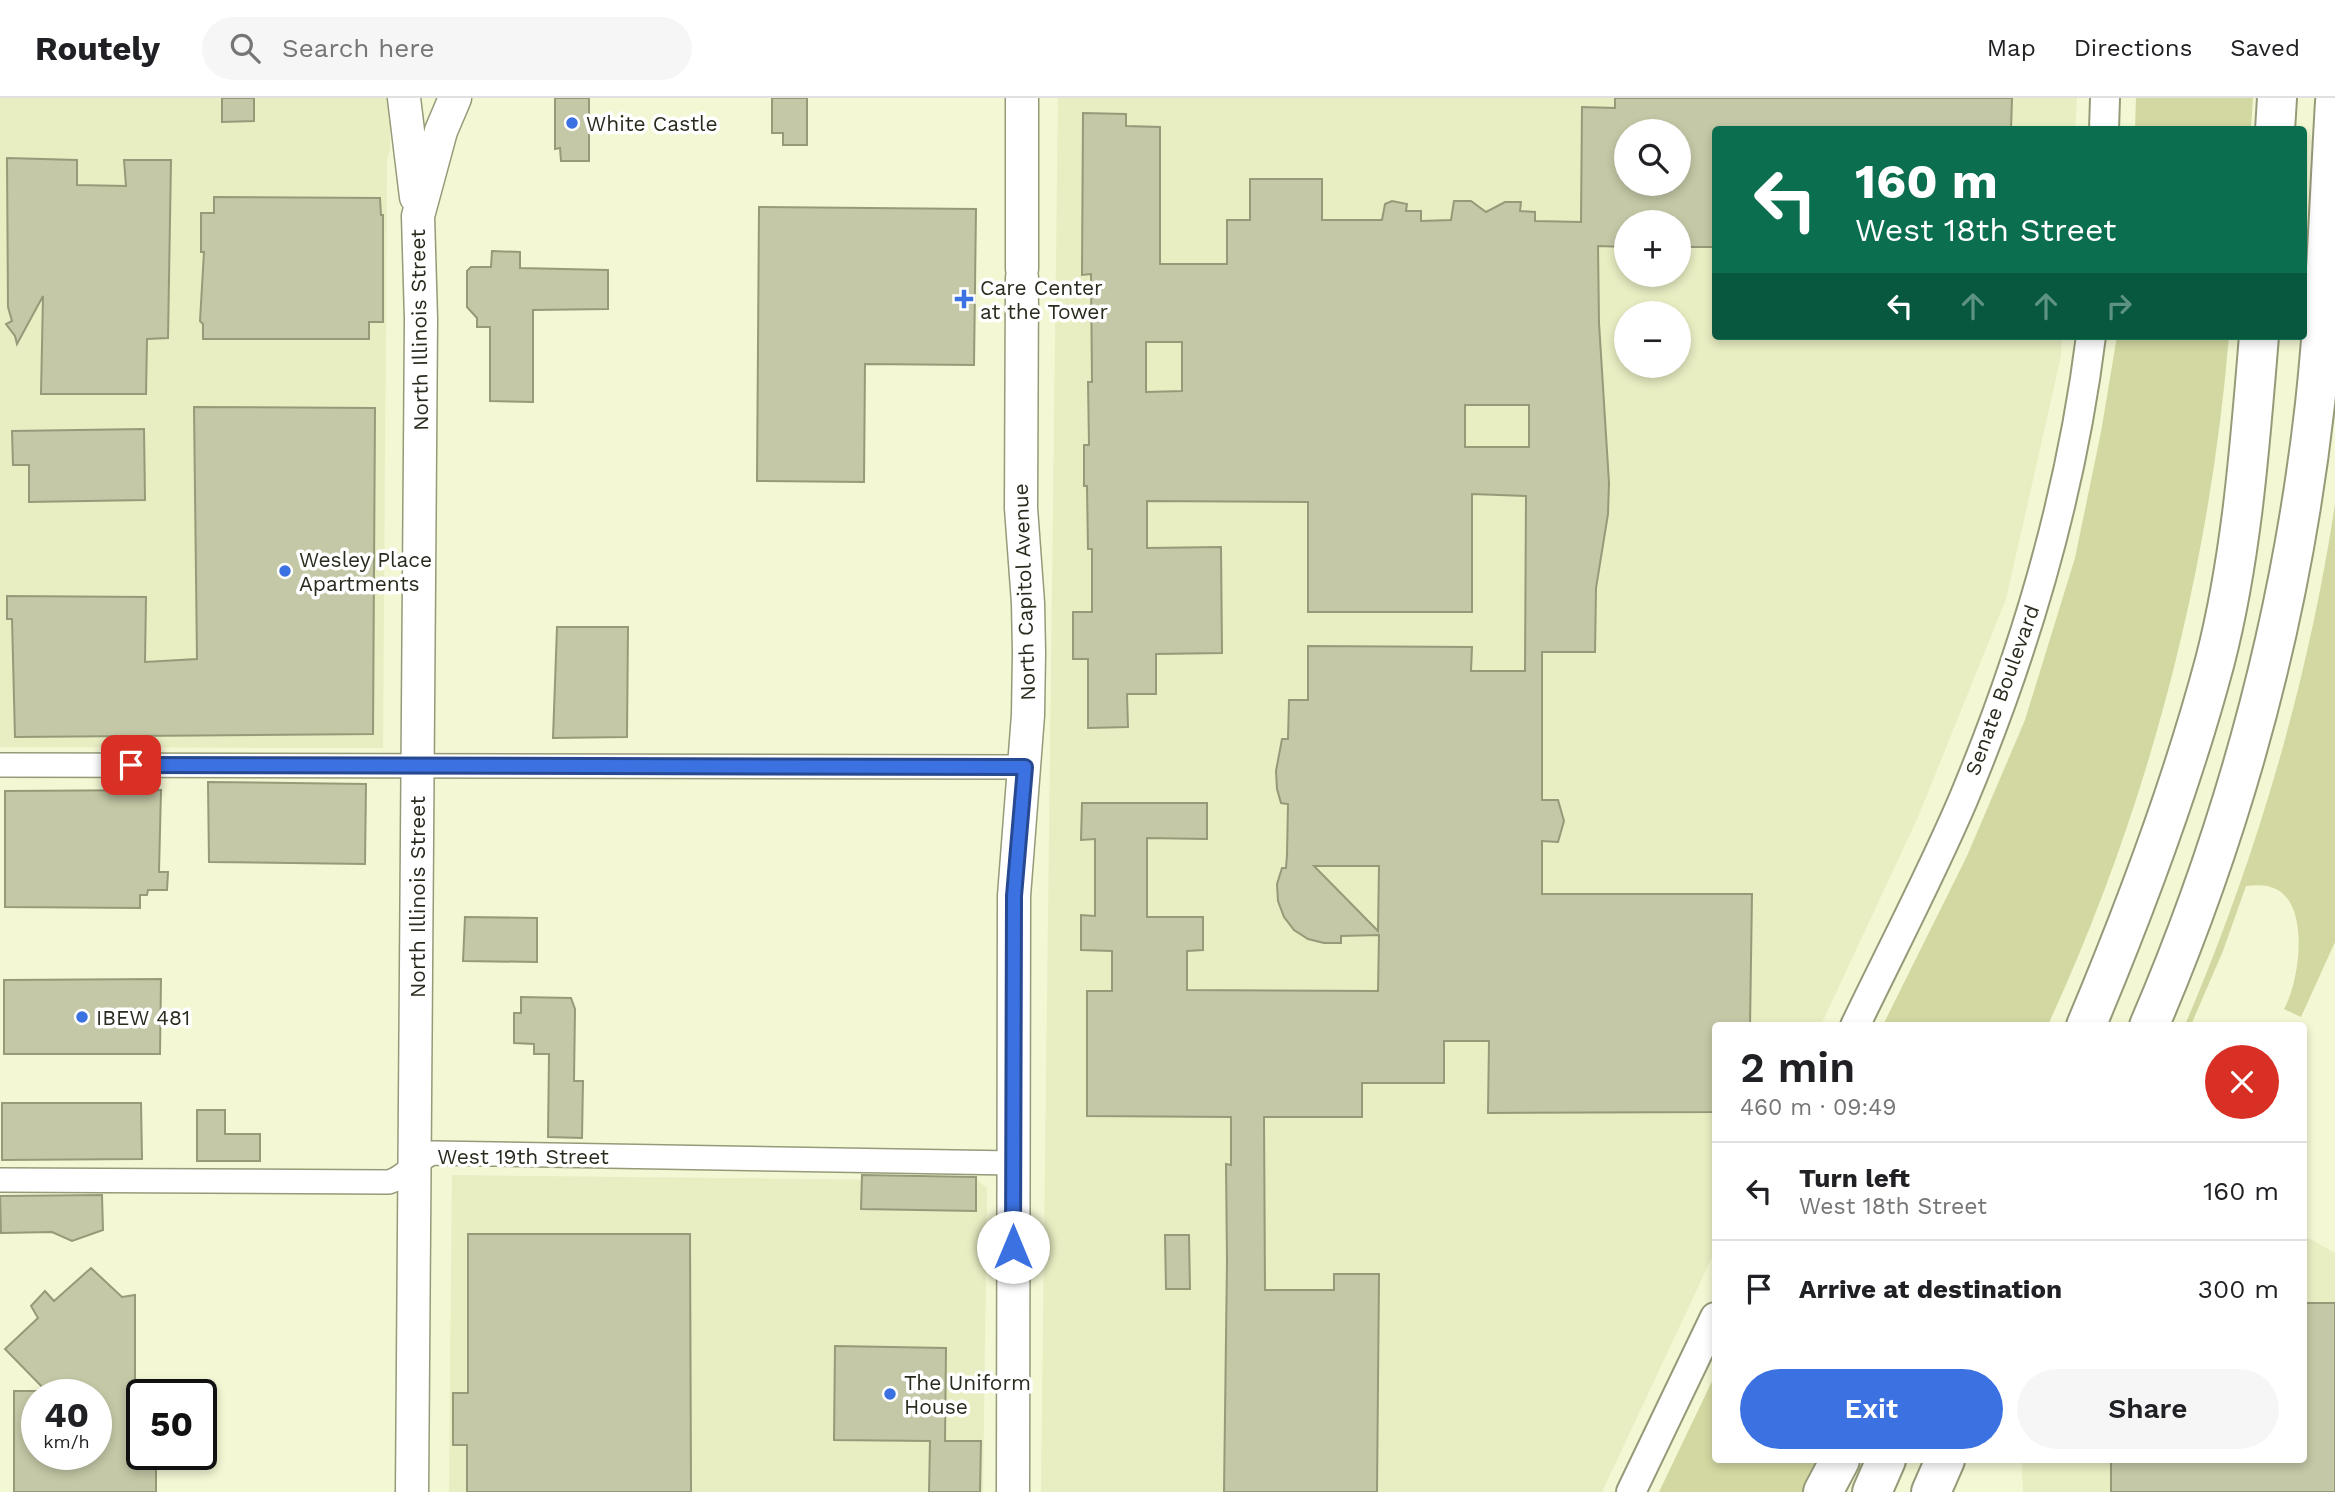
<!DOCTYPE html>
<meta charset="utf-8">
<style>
body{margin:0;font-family:"Work Sans",sans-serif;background:#f6f6f6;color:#202124;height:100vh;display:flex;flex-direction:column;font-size:26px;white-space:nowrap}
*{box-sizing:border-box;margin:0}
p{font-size:23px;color:#757577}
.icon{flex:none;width:38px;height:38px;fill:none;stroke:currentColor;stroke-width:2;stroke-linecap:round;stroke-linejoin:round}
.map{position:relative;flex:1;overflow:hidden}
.drawer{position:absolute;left:1712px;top:924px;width:595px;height:441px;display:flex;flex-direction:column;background:#fff;border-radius:7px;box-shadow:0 4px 10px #0003}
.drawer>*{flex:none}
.hud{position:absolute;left:1712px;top:28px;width:595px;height:214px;border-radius:7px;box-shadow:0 4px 10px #0003;background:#0b6e4f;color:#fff;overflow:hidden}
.fabs{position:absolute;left:1614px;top:21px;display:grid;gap:14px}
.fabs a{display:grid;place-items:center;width:77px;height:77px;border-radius:50%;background:#fff;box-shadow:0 4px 10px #0003;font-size:35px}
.speed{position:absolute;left:21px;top:1281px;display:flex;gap:14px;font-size:35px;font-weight:700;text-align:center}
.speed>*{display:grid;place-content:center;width:91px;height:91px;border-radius:50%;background:#fff;box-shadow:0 4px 10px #0003;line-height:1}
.speed small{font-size:18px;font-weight:400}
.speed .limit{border:4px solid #111;border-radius:10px;background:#fff;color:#111}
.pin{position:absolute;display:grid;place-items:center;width:60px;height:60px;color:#fff;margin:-30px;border-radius:14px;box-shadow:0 4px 10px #0006}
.me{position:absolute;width:77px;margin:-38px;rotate:0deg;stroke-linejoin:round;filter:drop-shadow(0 0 5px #0008)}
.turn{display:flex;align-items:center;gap:24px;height:147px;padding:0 28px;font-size:32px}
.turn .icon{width:91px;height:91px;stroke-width:2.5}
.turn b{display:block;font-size:49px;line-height:60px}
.lanes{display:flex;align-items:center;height:66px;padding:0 28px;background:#0003;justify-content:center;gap:35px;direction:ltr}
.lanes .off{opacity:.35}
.round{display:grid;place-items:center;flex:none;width:74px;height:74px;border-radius:37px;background:#f6f6f6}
.headline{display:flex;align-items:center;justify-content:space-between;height:119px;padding:0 28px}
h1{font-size:42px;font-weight:600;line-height:52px}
.button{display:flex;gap:14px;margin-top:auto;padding:14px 28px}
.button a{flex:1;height:80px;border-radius:42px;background:#3b71e1;color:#fff;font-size:28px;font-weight:600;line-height:80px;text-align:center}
.button a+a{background:#f6f6f6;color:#202124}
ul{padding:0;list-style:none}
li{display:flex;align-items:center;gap:21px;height:98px;padding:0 28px;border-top:2px solid #e0e0e0}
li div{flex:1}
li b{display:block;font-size:26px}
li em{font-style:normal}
header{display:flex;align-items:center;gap:42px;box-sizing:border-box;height:98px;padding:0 35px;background:#fff;border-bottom:2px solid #e0e0e0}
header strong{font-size:33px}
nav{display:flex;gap:38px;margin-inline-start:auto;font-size:24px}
.search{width:490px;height:63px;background:#f6f6f6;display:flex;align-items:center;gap:18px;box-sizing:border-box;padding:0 24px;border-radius:38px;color:#757577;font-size:26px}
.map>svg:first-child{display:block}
.built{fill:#e8edc2;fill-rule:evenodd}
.green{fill:#d3d8a2}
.building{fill:#c4c8a6;stroke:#969a79;stroke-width:2;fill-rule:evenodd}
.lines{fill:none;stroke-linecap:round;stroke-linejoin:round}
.minor-casing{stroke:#969a79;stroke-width:26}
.tertiary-casing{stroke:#969a79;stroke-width:32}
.secondary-casing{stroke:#969a79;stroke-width:35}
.motorway-casing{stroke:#969a79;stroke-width:42}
.minor{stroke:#fff;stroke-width:23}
.tertiary{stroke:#fff;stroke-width:28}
.secondary{stroke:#fff;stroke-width:32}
.motorway{stroke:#fff;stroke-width:38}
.route-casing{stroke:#264992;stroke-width:18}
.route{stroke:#3b71e1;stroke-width:12}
.poi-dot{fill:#3b71e1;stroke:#fff;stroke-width:2.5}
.labels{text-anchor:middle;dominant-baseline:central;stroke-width:7;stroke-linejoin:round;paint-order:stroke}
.poi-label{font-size:21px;fill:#2a2b1e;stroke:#fff;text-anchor:start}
.street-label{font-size:21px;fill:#2a2b1e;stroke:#fff}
</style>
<header>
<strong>Routely</strong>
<div class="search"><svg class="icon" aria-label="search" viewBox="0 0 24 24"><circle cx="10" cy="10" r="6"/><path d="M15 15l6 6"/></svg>Search here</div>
<nav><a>Map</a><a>Directions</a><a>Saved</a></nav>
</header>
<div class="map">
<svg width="2335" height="1394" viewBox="0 0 2335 1394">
<rect width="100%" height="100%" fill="#f3f7d3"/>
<path class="built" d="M0 0H390V51L387 62 383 650 0 649Z
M1058 0H2077L2075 31 1715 32V238H2062L2061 258 2006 501 1918 719 1821 927 1715 928V1153L1602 1394H1041ZM1626 33H1678V86H1626ZM1626 124H1678V177H1626ZM1626 215H1678V268H1626Z
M452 1077 978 1083 987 1090 983 1394H449Z
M2303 1137 2335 1155V1394H2023L2022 1362H2303Z"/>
<path class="green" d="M2136 0H2253L2251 31H2135Z
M2117 238H2229C2209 477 2148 710 2048 927H1883L1967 758 2025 622 2075 460 2101 334Z
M2335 406V844L2301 919 2284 911C2299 885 2310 811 2278 792 2267 786 2257 787 2246 788L2223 853 2191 927H2185C2256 761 2308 585 2335 406Z
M1715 1277V1362H1825L1808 1394H1659Z"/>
<path class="building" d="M222 0H254V23L222 24Z
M555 0H589V63H561L560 50 555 51Z
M772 0H807V47H783V35H772Z
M1615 0H2012L2011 32H1715V149H1678V124H1626V149L1598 148 1599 225 1609 385 1608 416 1596 490 1595 554H1542V702H1558L1564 723 1558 744 1542 743V796H1752L1750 928H1715V1014L1488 1015 1489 943H1444V985H1362V1019H1264L1265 1192H1334V1176H1379L1377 1394H1224L1227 1163 1226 1066 1231 1067V1019L1087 1018V893H1112V853L1081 852V817L1095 818V741L1081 742 1082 705H1207V741L1147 740V819H1203V852L1187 853V892L1378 893 1379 837 1341 838V845H1324L1308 841 1294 832 1284 819 1278 803 1277 786 1282 770H1286L1287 757 1288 706 1281 705 1277 691 1276 673 1282 641H1288L1289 602H1308V548L1472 549 1471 573H1525L1526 398 1472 396V514H1308V404L1147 403V450L1221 449 1222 555 1156 556V596H1127L1128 629 1088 630V561H1073V514H1092V451H1088L1087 388H1084V347H1089L1088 284H1092L1091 176 1082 177 1083 15 1126 16V28L1160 29V166H1227V122H1250V81H1322V122H1382L1385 106 1392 103 1407 106 1406 113H1421V123L1451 122 1454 103H1471L1486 114 1505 104H1521L1520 113 1535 114V123L1581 124 1582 9 1615 10ZM1626 33H1678V86H1626ZM1146 244H1182V293L1146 294ZM1465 307H1529V349H1465ZM1314 768H1379L1378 833Z
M7 60 77 62V87L126 88 124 62H171L168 240 147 241 146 296H41L43 198 17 246 15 238 6 226 12 223 8 209Z
M214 99 380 100 381 117H383V224H369V241H203V226L200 223 204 154H201V115H214Z
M759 109 976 111 974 267 865 266 864 384 757 383Z
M492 153 520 154V170L608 172V211L533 212V304L490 303V229H477V220L467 209V173L471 169H491Z
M194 309 375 310 373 636 15 639 12 521H7V498L146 499 145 564 197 561Z
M144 331 145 402 29 404V367H13L12 333Z
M557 529H628L627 639 553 640Z
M208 684 366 686 365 766 209 764Z
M161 692 159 774H168L167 792H148L147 797H140V810L5 809V693Z
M465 819 537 820V864L463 863Z
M161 881 160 956H4V882Z
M521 899 571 900 575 911 574 983H583L582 1040 548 1039 549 956H534V946L514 945V915H521Z
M2 1005H141L142 1061 2 1062Z
M197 1012H225V1036H260V1063H197Z
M862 1077 976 1079V1113L861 1111Z
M102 1097 103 1132 72 1143 52 1134 1 1135 0 1098Z
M468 1136H690L691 1394H467V1347H453V1295H468Z
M1165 1137H1189L1190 1191H1166Z
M91 1170 122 1199 135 1197V1292H142V1356H156V1394H14V1293H37V1356H96V1297H50L5 1251 38 1220 31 1208 45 1193 54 1203Z
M2303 1205H2335V1394H2111V1362H2303Z
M835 1248 946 1250 945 1343H981L980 1394H929L930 1343 834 1342Z"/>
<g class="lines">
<g class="minor-casing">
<path id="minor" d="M0 667 1025 669
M0 1082 389 1084C407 1079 416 1061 433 1055L1013 1065"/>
</g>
<g class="tertiary-casing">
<path id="tertiary" d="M2104 32 2105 0
M1855 928C1891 853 1930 779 1963 702 2025 554 2071 398 2091 238
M1631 1394 1715 1219"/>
</g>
<g class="secondary-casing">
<path id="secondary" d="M404 0 416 99
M1022 0V171
M412 1394 421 221 418 118 441 33 455 0
M1013 1394 1014 798 1028 617 1029 555 1028 505 1021 410 1022 180"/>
</g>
<g class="motorway-casing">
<path id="motorway" d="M2275 32 2277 0
M2086 928C2136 809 2182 687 2215 563 2242 458 2250 346 2259 238
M2149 928C2234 730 2291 520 2315 306 2326 206 2329 105 2335 4
M1823 1394 1840 1362
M1872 1394 1886 1362
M1931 1394 1945 1362"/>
</g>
<use href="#minor" class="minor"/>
<use href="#tertiary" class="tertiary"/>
<use href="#secondary" class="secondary"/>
<use href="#motorway" class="motorway"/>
</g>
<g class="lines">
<g class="route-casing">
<path id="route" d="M131 667 1025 669 1014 798 1013 1149"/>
</g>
<use href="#route" class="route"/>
</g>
<g class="poi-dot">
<circle cx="572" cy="25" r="7"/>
<path d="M960.5 190.5h7v7h7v7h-7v7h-7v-7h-7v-7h7z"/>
<circle cx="285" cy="473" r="7"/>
<circle cx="82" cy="919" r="7"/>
<circle cx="890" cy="1296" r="7"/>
</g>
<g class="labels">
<g class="poi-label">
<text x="586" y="25">White Castle</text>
<text x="980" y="189">Care Center<tspan x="980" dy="24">at the Tower</tspan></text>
<text x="299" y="461">Wesley Place<tspan x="299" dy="24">Apartments</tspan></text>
<text x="96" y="919">IBEW 481</text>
<text x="904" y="1284">The Uniform<tspan x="904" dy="24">House</tspan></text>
</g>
<g class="street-label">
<text transform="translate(419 232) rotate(-91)">North Illinois Street</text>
<text transform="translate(1024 494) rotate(-92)">North Capitol Avenue</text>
<text transform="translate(2002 592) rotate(-70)">Senate Boulevard</text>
<text transform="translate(417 799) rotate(-90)">North Illinois Street</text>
<text x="523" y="1058">West 19th Street</text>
</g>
</g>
</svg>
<div class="fabs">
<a><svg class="icon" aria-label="search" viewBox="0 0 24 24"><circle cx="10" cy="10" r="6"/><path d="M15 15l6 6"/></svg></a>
<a>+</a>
<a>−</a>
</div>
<div class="speed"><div>40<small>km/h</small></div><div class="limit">50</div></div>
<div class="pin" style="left:131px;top:667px;background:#d93025"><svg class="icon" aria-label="arrive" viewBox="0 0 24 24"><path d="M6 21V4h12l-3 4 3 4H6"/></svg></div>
<svg class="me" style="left:1013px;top:1149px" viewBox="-20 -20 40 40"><circle r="19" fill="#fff"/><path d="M0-13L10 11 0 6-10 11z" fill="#3b71e1"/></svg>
<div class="hud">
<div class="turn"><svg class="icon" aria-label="left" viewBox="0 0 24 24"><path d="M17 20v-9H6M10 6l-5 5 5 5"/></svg><div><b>160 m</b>West 18th Street</div></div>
<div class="lanes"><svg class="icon" aria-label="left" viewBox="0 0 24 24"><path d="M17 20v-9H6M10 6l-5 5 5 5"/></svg><svg class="icon off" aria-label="ahead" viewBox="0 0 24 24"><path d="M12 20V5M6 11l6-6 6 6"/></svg><svg class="icon off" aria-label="ahead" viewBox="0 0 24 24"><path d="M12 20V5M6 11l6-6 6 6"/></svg><svg class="icon off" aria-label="right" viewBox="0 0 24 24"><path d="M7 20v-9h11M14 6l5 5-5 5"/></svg></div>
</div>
<section class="drawer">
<div class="headline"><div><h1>2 min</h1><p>460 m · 09:49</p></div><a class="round" style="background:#d93025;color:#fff"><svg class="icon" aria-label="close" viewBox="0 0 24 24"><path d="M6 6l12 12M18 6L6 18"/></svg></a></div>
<ul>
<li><svg class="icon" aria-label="left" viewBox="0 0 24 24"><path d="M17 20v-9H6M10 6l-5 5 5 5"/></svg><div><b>Turn left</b><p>West 18th Street</p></div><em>160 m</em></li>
<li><svg class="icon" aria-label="arrive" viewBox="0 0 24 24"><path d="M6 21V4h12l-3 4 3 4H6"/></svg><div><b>Arrive at destination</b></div><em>300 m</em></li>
</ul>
<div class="button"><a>Exit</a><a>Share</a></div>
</section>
</div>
